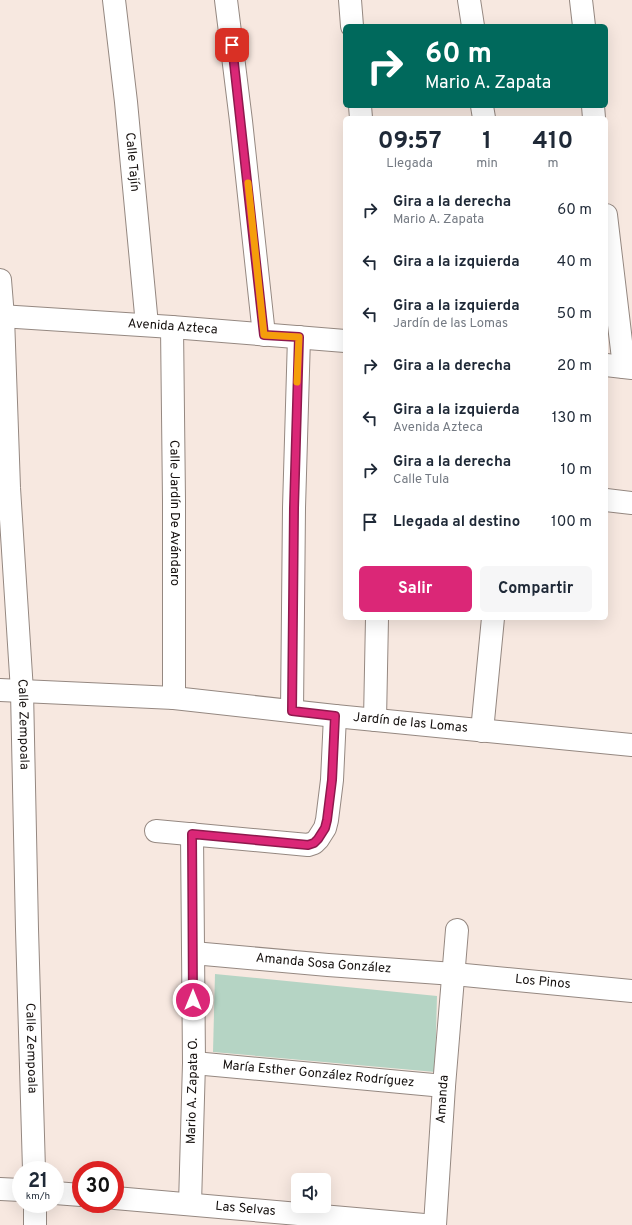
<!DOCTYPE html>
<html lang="es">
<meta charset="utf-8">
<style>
body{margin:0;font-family:Overpass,sans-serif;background:#f6f6f7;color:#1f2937;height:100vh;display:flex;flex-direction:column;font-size:15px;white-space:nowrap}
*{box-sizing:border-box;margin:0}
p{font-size:13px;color:#747a83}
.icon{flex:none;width:22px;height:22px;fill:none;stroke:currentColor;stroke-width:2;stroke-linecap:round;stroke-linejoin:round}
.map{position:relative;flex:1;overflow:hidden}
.drawer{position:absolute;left:343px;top:116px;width:265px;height:504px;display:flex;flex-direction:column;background:#fff;border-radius:6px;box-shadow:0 4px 16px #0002}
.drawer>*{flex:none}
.top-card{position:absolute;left:343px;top:24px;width:265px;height:84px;border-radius:6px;box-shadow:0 4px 16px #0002;background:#00695c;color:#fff;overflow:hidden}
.buttons{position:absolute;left:291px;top:1173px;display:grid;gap:8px}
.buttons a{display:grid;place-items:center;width:40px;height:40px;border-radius:6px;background:#fff;box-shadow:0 4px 16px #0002;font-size:20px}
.speed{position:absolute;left:12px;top:1161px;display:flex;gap:8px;font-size:20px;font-weight:700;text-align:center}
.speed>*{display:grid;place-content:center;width:52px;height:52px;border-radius:50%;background:#fff;box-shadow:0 4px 16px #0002;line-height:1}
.speed small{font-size:10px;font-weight:400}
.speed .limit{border:6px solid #d22;background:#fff;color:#111}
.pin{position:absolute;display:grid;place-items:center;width:34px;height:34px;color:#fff;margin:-17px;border-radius:8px;box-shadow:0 2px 6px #0006}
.me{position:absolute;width:44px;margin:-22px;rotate:0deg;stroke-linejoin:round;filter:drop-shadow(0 0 3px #0008)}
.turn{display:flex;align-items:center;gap:14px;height:84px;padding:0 16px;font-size:18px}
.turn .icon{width:52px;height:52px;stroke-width:2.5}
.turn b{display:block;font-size:28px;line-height:34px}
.eta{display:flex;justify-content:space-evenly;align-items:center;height:68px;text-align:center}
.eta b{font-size:24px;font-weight:700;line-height:28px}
.action{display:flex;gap:8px;margin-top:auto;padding:8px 16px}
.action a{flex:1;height:46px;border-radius:6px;background:#db2777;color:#fff;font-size:16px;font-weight:700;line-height:46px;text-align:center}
.action a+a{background:#f6f6f7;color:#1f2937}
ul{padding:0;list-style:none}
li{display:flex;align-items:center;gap:12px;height:52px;padding:0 16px}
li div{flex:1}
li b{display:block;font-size:15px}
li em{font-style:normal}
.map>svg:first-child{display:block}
.green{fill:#b5d4c4}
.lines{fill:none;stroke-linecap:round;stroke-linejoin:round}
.minor-casing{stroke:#958881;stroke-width:24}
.minor{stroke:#fff;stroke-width:22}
.route-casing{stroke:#8e194d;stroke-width:10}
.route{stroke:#db2777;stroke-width:7}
.slow{stroke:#f59e0b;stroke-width:7}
.labels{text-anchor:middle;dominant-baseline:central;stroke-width:3;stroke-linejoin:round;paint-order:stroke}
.street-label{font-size:13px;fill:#15100e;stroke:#fdf7f4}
</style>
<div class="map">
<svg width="632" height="1225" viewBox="0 0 632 1225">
<rect width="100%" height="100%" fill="#f7e8e0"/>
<path class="green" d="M215 974 437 996 435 1072 213 1052Z"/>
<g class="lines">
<g class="minor-casing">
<g id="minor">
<path id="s1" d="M114 0 126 102 147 325"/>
<path d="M226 0 241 121 264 335"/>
<path d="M350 0 352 26"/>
<path d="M469 0 473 26"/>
<path d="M581 0 584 26"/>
<path d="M360 106 361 118"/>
<path d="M482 106 484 118"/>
<path d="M593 106 594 118"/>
<path d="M606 215 624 367"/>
<path id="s2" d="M0 280 3 317 9 488 22 691 27 929 34 1170"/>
<path id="s3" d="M0 316 172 327 345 341"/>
<path id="s4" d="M172 327 174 501V698"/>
<path d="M606 365 632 368"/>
<path d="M606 500 632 503"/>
<path id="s5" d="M0 690 174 698 335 716 632 745"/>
<path d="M292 711 294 508 299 337"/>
<path d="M375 720 377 618"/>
<path d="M482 731 493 618"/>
<path d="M156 831 308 845 314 843 318 839 325 828 327 820 332 780 335 716"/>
<path id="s6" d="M193 953 328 965 454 974 632 991"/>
<path id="s7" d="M194 1063 444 1086"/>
<path d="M0 1189 21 1190"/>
<path d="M55 1193 81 1195"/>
<path id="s8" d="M115 1198 424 1225"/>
<path d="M35 1204V1225"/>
<path id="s9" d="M190 1204 194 1063 192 834"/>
<path id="s10" d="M435 1225 444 1086 457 930"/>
</g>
</g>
<use href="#minor" class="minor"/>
</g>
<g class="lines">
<g class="route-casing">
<path id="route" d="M193 1000 192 834 308 845 314 843 318 839 325 828 327 820 332 780 335 716 292 711 294 508 299 337 264 335 232 45"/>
</g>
<use href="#route" class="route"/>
<path class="slow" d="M248 183 264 335 299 337 297 382"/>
</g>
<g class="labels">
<g class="street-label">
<text stroke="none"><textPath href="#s1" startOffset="163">Calle Tajín</textPath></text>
<text stroke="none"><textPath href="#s3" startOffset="173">Avenida Azteca</textPath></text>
<text stroke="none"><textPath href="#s4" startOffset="186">Calle Jardín De Avándaro</textPath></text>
<text stroke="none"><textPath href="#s5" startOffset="412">Jardín de las Lomas</textPath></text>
<text stroke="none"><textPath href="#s2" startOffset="445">Calle Zempoala</textPath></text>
<text stroke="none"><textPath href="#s6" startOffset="131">Amanda Sosa González</textPath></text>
<text stroke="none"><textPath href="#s6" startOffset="351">Los Pinos</textPath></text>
<text stroke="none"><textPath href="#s2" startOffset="769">Calle Zempoala</textPath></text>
<text stroke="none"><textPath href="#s7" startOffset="125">María Esther González Rodríguez</textPath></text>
<text stroke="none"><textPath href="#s9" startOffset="113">Mario A. Zapata O.</textPath></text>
<text stroke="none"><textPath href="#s10" startOffset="126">Amanda</textPath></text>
<text stroke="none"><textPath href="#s8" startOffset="131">Las Selvas</textPath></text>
</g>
</g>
</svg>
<div class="buttons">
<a><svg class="icon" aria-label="sound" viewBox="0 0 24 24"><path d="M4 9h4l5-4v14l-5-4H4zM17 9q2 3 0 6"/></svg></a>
</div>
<div class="speed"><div>21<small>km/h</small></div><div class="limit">30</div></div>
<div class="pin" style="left:232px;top:45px;background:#d93025"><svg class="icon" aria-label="arrive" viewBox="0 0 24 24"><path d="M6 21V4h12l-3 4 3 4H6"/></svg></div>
<svg class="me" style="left:193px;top:1000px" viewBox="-20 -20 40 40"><circle r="17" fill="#db2777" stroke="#fff" stroke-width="3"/><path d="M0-11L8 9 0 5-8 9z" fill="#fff"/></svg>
<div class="top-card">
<div class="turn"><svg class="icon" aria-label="right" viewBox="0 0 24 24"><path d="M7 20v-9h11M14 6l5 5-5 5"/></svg><div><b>60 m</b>Mario A. Zapata</div></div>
</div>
<section class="drawer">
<div class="eta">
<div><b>09:57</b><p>Llegada</p></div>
<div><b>1</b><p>min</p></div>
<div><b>410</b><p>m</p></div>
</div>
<ul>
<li><svg class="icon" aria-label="right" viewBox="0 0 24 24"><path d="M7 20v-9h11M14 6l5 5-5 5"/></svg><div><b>Gira a la derecha</b><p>Mario A. Zapata</p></div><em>60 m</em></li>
<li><svg class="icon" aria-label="left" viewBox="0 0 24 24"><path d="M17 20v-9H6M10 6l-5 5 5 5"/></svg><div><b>Gira a la izquierda</b></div><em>40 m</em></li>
<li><svg class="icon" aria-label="left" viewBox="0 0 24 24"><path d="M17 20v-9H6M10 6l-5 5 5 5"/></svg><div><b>Gira a la izquierda</b><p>Jardín de las Lomas</p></div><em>50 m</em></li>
<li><svg class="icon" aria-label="right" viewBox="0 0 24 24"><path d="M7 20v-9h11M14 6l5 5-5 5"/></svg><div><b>Gira a la derecha</b></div><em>20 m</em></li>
<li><svg class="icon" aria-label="left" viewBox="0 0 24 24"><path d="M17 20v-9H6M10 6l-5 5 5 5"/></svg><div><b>Gira a la izquierda</b><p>Avenida Azteca</p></div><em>130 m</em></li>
<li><svg class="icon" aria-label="right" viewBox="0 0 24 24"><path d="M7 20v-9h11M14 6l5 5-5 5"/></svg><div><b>Gira a la derecha</b><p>Calle Tula</p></div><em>10 m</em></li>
<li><svg class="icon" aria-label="arrive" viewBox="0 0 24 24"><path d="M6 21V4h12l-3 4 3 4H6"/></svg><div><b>Llegada al destino</b></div><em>100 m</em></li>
</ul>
<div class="action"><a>Salir</a><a>Compartir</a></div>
</section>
</div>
